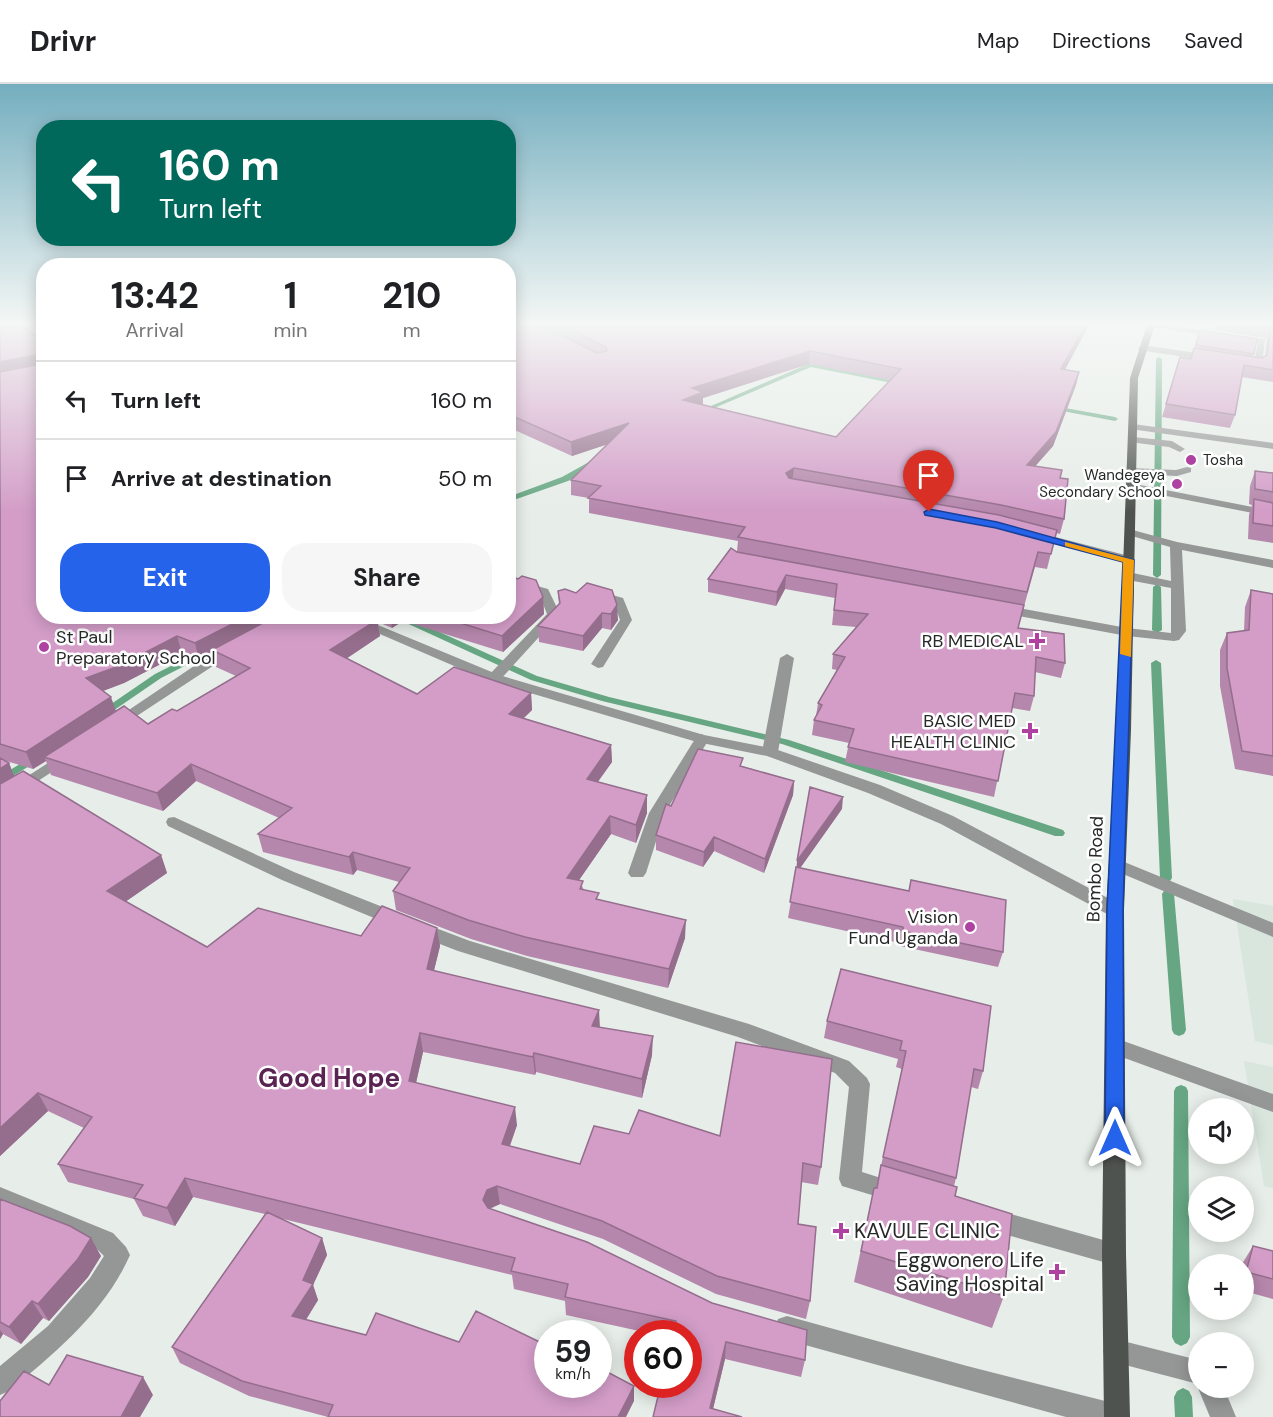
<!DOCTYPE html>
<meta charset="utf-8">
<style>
body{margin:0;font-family:"DM Sans",sans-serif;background:#f6f6f6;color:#202124;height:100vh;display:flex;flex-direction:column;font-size:22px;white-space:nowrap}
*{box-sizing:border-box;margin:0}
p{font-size:20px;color:#757577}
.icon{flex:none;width:33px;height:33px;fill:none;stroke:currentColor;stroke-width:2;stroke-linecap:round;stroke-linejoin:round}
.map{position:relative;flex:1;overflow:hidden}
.drawer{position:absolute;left:36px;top:174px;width:480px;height:366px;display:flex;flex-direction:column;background:#fff;border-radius:24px;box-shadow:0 3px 15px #0003}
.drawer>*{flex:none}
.guide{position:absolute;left:36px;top:36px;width:480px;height:126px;border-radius:24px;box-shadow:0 3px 15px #0003;background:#00695c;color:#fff;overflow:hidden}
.tools{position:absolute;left:1188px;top:1014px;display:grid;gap:12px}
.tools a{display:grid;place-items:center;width:66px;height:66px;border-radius:50%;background:#fff;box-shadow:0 3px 15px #0003;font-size:30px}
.speed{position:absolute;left:534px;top:1236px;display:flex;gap:12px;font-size:30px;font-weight:700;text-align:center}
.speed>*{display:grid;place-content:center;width:78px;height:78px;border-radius:50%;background:#fff;box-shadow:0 3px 15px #0003;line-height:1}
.speed small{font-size:15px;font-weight:400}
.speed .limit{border:9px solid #d22;background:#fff;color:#111}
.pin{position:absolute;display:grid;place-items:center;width:51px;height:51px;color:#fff;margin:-62px -26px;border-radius:50% 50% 50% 0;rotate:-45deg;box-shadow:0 0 6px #0007}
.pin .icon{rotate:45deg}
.me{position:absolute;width:66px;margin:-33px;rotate:0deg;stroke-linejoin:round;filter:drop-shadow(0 0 4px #0008)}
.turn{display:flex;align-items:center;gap:21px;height:126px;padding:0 24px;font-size:27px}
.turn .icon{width:78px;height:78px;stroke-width:2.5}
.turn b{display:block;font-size:42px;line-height:51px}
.eta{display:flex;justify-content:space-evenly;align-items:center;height:102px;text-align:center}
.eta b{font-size:36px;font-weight:700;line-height:42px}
.action{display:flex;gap:12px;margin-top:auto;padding:12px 24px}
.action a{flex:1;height:69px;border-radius:24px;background:#2563eb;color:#fff;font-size:24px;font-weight:700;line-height:69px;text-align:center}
.action a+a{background:#f6f6f6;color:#202124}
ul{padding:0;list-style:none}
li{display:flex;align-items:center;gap:18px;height:78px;padding:0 24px;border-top:2px solid #e0e0e0}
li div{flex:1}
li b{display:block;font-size:22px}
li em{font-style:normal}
header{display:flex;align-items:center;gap:36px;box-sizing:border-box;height:84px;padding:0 30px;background:#fff;border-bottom:2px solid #e0e0e0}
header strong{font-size:28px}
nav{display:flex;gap:33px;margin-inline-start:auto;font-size:21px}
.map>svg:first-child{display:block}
.built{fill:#d8e6dd}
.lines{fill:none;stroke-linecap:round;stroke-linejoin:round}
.stream{fill:#66a682;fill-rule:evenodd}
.lane{fill:#959796;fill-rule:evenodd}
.street{fill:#959796;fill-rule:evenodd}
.primary{fill:#4f5350;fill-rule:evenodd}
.wall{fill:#b587ac;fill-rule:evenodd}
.shaded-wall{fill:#946e8c}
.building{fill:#d39dc8;stroke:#946e8c;stroke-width:1.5;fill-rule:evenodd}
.route{fill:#2563eb;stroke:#184099;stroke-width:1.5}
.slow{fill:#f59e0b}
.poi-dot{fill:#af42a1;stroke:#fff;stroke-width:2}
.labels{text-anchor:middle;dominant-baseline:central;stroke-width:5;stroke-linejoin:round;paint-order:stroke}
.far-poi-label{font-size:15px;fill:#262927;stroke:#fff;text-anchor:start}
.poi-label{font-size:18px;fill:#262927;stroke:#fff;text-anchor:end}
.street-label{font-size:18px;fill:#262927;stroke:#fff}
.near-poi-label{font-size:21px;fill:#262927;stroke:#fff;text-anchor:start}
.near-quarter-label{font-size:26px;font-weight:bold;fill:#592451;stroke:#fff}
</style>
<header>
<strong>Drivr</strong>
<nav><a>Map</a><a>Directions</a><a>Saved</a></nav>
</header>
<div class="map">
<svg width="1273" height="1333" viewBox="0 0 1273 1333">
<rect width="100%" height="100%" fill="#e7ede9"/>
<path class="built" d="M1233 815 1273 822V961L1255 957Z
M1244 977 1273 983V1104L1264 1102Z"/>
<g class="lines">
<path class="stream" d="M824 273 826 274V276L817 280 905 299 902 301 811 283 700 330 695 329Z
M1159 273 1162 275 1161 491 1157 494 1153 491 1156 275Z
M1054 322 1115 333 1118 335 1115 337 1052 325V323Z
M589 378 596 380 568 397 508 418V413L562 393Z
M1157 500 1161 503 1162 546 1157 549 1152 546 1153 503Z
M391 532H404L537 592 609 613 789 656 1063 746 1065 749 1063 752H1055L782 660 602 617 531 596Z
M205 565 208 566 210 568 208 570 161 594 107 631H99L98 629 155 590Z
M1156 576 1161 579 1172 794 1170 797H1162L1160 794 1151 579Z
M35 671 40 674 39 676 0 700V692Z
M1168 806 1172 807 1174 810 1186 946 1184 950 1179 952 1174 950 1172 946 1162 810 1164 807Z
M1181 1001 1186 1003 1188 1007 1190 1253 1187 1259 1181 1262 1175 1259 1172 1253 1174 1007 1176 1003Z
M1183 1304 1189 1307 1192 1313 1193 1333H1175L1174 1313 1177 1307Z"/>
<path class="lane" d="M1164 241 1265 255 1262 281 1258 284 1242 279 1246 276 1254 278 1258 259 1147 242Z
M1142 261 1211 271 1215 274 1211 277 1139 266 1138 264Z
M1133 353 1172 357 1185 365 1180 368 1169 363 1129 358V354Z
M1187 383 1191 384V388L1177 392 1131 390 1126 387 1131 384 1176 386Z
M1130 399 1273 427V433L1126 404V400Z
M1129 445 1177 458 1273 476V484L1182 466 1186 547 1179 556 1174 557 1127 552 1002 529 996 525 1002 521 1127 544 1171 549V504L1128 496 1122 492 1128 488 1171 497 1170 463 1125 450V446Z
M1036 448 1133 473 1135 476 1129 480 1032 453 1030 451Z
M508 494 548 505 560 530 499 597H489L487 594 489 591 547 530 539 510 508 502Z
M598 507 623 514 632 536 603 583 598 584 591 580 620 536 614 519 594 514V508Z
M787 570 794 574 778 668 770 673 762 668 780 574Z
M702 650 709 655 665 729 646 789 643 793H631L628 789 649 729 695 655Z
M1117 775 1273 839V853L1111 785 1109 781 1111 777Z
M1115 954 1273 1010V1028L1108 968 1105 962 1108 956Z
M787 1232 967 1282 1117 1320 1126 1324 1130 1333H1066L787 1256 778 1253 775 1244 778 1235Z
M1115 1255 1198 1276V1300L1106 1276 1103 1267 1106 1258Z
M1198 1304H1224L1236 1333H1210Z"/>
<path class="street" d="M1133 340 1273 359V365L1130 345 1128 343Z
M338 532H356L499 591 704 651 775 665 880 701 953 732 1121 821 1124 826 1121 831H1109L941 740 868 709 767 672 697 658 489 597Z
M232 563 239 567 237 570 213 582 120 643H110L108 640 203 576Z
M65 668 73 673 70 676 0 722V710Z
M174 733 294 788 403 831 406 836 403 841 397 842 391 841 282 796 168 742 166 738 168 734Z
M420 838 470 857 749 940 849 977 867 994 870 1000 862 1088 903 1101 906 1108 903 1115 895 1118 842 1102 839 1095 849 1003 835 989 738 953 458 867 414 850 411 845 414 840Z
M0 1103 113 1149 126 1163 130 1171C105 1228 55 1269 9 1307L0 1311V1282L48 1242 90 1194 104 1172 97 1165 0 1124Z
M993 1125 1114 1159 1122 1162 1126 1170 1122 1178 1114 1181 993 1147 985 1143 982 1136 985 1129Z"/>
<path class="primary" d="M1147 241H1155L1138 294 1131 646 1124 826 1126 1170 1130 1333H1104L1102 1170 1106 826 1117 646 1130 294Z"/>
</g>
<path class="wall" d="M0 241 35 251 44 250V532H508L543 513 544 530 503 568 403 537 392 544 378 538 380 552 347 574 417 610 531 609 532 626 524 634 611 661 612 678 598 698 647 729 636 759 611 750 579 796 584 806 599 816 685 854 668 904 527 872 471 855 396 826 393 807 399 798 357 786 353 791 263 768 258 750 279 734 196 697 163 727 51 691 46 677 33 685 3 676 9 679 14 692 161 771 167 789 126 817 207 863 361 852 437 844 440 862 434 886 600 944 652 971 642 1014 536 988 535 991 423 968 416 999 517 1041 510 1062 580 1080 629 1050 720 1052 821 1083 818 1101 801 1098 798 1140 810 1217 806 1235 716 1210 603 1155 500 1120 490 1125 805 1276 801 1293 725 1275 713 1325 653 1333 688 1250H653L566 1231 565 1217 514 1205 512 1191 279 1134 322 1154 327 1171 313 1201 318 1216 306 1236 366 1251 459 1258 548 1262 634 1302V1317L328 1333 249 1312 180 1279 172 1263 265 1130 193 1113 175 1142 143 1132 134 1115 68 1098 58 1080 84 1044 48 1027 0 1072ZM182 569 199 576 213 569 216 583 236 592 177 627 148 640 116 627 103 607 124 599Z
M508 241H1089L1065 286 1079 288 1076 301 1053 362 1035 382 1060 394 1064 435 1060 450 1056 449 1047 485 1035 483 1018 544 1065 579 1061 594 1035 588 1034 612 1030 627 1012 624 994 713 845 678 849 659 812 651 814 636 816 632 818 619 837 586 832 585 833 570 856 543 832 541 835 514 785 505 776 522 708 508V495L737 467 738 457 589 429V414L571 411V396L608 360 572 372 508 343ZM809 280 890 296 836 353 703 321V314Z
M1216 241H1273V298L1241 293 1235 331 1230 344 1162 333 1180 273 1191 275 1200 246 1254 270 1253 273 1262 274 1265 272 1267 254 1215 246Z
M1255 387 1273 389V459L1248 455 1249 431 1252 421 1249 420 1250 402Z
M587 499 618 536 611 546 602 544 583 567 539 558 538 542 559 520 558 507 576 509Z
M1251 506 1273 510V692L1235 685 1220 602V566L1227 549 1244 547 1245 523Z
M742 682 794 697 793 711 764 789 714 767 703 783 656 766V751L671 722Z
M842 725 800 784 1003 868 998 883 900 862V859L788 834 797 783Z
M841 885 983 987 978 1005 971 1003 956 1094 954 1102 955 1112 1004 1212 992 1244 854 1198 874 1104H876L879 1091 902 985 896 983 898 975 824 954 827 937Z
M0 1115 101 1172 88 1193 49 1237 43 1234 21 1260 3 1250 0 1255Z
M1253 1162 1273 1167V1215L1244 1207V1180H1242Z"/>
<path class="shaded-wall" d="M1085 241H1089L1058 298 1061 285Z
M810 267 809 280 703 314V321L683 316 692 304Z
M40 270 44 283 0 292V278Z
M1079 288 1076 301 1053 362 1024 395 1027 381Z
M629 339V353L572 372 571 358Z
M794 384 792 399 786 389Z
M786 491 785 505 776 522 777 508Z
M543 513 544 530 503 568 502 552Z
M617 521 618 536 611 546V530Z
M602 529V544L583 567V552Z
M248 532H283L212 566 213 569 199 576 195 559Z
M390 532H402L403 537 392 544Z
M377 536 380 552 334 583 330 566Z
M177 552 182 569 124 599 92 611 86 594Z
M531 609 532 626 510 647 509 630Z
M111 613 117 630 44 673 46 677 33 685 26 668Z
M611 661 612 678 587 712V695Z
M9 679 16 697 0 707V685Z
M191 680 196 697 163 727 157 709Z
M794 697 793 711 764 789 765 775Z
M647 711V729L636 759V741Z
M843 713 842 725 796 790 797 777Z
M610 732 611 750 568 812 567 794Z
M714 753V767L703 783 704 768Z
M353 768 357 786 353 791 349 773Z
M161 771 167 789 115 825 107 807Z
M686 836 685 854 668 904 669 885Z
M437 844 440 862 430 903 427 885Z
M599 926 600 944 592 942Z
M420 949 423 968 412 1016 409 997Z
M653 952 652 971 642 1014V995Z
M534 969 536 988 535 991 533 973Z
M38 1009 48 1027 0 1072V1044Z
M515 1023 517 1041 504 1078 502 1060Z
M185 1094 193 1113 175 1142 167 1124Z
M497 1102 500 1120 490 1124 486 1134 483 1116 487 1106Z
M91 1154 101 1172 88 1193 49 1237 38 1220Z
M322 1154 327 1171 313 1201 318 1216 298 1248 292 1232 303 1196Z
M32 1217 43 1234 21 1260 9 1243Z
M0 1246 3 1250 0 1255Z
M726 1258 725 1275 711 1333 710 1324Z
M143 1293 153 1311 140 1333H121Z
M634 1302V1317L626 1333H618Z"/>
<path class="building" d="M0 241H22L35 251 44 250V532H248L195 559 177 552 119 582 86 594 111 613 26 668 0 660V288L40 280 42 272 40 270 0 278Z
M508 241H541L597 269 607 267 606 263 561 241H1085L1061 285 1079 288 1056 348 1027 381 1062 386 1060 394 1068 395 1064 435 1001 421 794 384 786 389 789 394 999 431 1057 446 1051 470 1038 468 1027 508 738 453 745 443 588 414 601 402 571 396 629 339 571 358 508 330ZM810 267 901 285 836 353 683 316 703 308 692 304Z
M1265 241H1273V286L1244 281 1235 331 1166 320 1180 273 1191 275 1194 264 1262 274 1267 271 1271 242Z
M1200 246 1257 255 1254 270 1196 261Z
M1255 387 1273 389V408L1255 405Z
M1254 415 1273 419V442L1253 439Z
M731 464 737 468 1024 521 1018 544 1064 550 1065 579 1036 573 1034 612 1015 609 998 697 848 663 854 645 814 636 822 621 818 619 845 573 833 570 868 530 834 526 837 500 786 491 777 508 708 495Z
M508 491 518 495 522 492 536 496 543 513 502 552 438 532H508Z
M587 499 612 506 617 521 611 530 602 529 583 552 538 542 560 519 558 507 565 505 576 509Z
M1251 506 1273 510V672L1242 667 1227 584V549L1249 546Z
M276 532H369L377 536 330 566 417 610 454 583 531 609 509 630 611 661 587 695 647 711 636 741 610 732 567 794 583 797 580 805 599 809 596 815 686 836 669 885 525 853 468 836 393 807 410 784 353 768 349 773 258 750 292 724 191 680 157 709 44 673 124 622 148 640 172 625 177 627 250 584 212 566Z
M698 665 743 674 740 682 794 697 765 775 714 753 704 768 656 751 666 720 671 722Z
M0 674 9 679 0 685Z
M23 687 161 771 107 807 207 863 258 824 361 852 382 822 437 844 427 885 599 926 592 942 653 952 642 995 534 969 533 973 420 949 409 997 515 1023 502 1060 580 1080 594 1042 629 1050 639 1026 720 1052 736 958 832 975 821 1083 803 1079 798 1140 816 1143 810 1217 717 1192 602 1137 497 1102 487 1106 483 1116 488 1124 587 1158 712 1219 807 1246 805 1276 726 1258 710 1324 742 1333H653L661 1300H688V1250H673L676 1237 565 1213 568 1200 511 1187 515 1174 185 1094 167 1124 134 1114 143 1101 58 1080 92 1033 38 1009 0 1044V700Z
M810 703 843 713 797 777Z
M796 783 909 807 911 796 1006 816 1003 868 903 847V843L790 818Z
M841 885 991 922 983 987 974 985 956 1094 883 1073 906 967 900 966 902 957 827 937Z
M881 1081 957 1103 955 1112 1012 1130 1004 1212 861 1167 874 1104H877Z
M0 1115 70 1142 91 1154 78 1175 38 1220 32 1217 9 1243 0 1238Z
M267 1128 322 1154 303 1196 313 1200 292 1232 366 1251 376 1229 459 1258 476 1227 548 1262V1300H598V1283L634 1302 618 1333H328L333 1321 242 1297 172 1263Z
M1253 1162 1273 1167V1195L1246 1188Z
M67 1271 143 1293 121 1333H0V1317L24 1287 49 1301Z"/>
<linearGradient id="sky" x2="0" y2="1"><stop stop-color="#74aebf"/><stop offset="0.56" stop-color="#f4f7f5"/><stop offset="1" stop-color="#f4f7f5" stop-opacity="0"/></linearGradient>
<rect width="1273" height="428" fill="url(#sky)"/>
<path class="route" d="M929 425 997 438 1134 476 1123 826 1124 1054 1122 1060 1115 1063 1108 1060 1105 1054 1107 826 1123 478 996 444 925 431 924 428Z"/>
<path class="slow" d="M1065 458 1134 476 1131 573 1120 570 1123 478 1065 462Z"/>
<g class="poi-dot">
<circle cx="1191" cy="376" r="6"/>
<circle cx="1177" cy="400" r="6"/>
<path d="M1034 548h6v6h6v6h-6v6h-6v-6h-6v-6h6z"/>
<circle cx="44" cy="563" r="6"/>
<path d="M1027 638h6v6h6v6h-6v6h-6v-6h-6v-6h6z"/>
<circle cx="970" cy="843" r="6"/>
<path d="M838 1138h6v6h6v6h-6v6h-6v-6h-6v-6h6z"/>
<path d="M1054 1179h6v6h6v6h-6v6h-6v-6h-6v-6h6z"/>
</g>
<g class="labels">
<g class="far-poi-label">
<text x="1203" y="376">Tosha</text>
<text x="1165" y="391" text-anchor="end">Wandegeya<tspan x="1165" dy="17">Secondary School</tspan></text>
</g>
<g class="poi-label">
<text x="56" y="553" text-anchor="start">St Paul<tspan x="56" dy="21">Preparatory School</tspan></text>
<text x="1024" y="557">RB MEDICAL</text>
<text x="1016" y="637">BASIC MED<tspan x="1016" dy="21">HEALTH CLINIC</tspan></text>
<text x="958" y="833">Vision<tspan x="958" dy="21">Fund Uganda</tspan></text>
</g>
<g class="street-label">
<text transform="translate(1095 785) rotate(-88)">Bombo Road</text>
</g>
<g class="near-poi-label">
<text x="854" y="1147">KAVULE CLINIC</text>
<text x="1044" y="1176" text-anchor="end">Eggwonero Life<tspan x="1044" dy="24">Saving Hospital</tspan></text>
</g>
<g class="near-quarter-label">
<text x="329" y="994">Good Hope</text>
</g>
</g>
</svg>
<div class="tools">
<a><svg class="icon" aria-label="sound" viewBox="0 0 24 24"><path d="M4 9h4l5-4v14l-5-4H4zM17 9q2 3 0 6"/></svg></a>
<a><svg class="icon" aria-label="layers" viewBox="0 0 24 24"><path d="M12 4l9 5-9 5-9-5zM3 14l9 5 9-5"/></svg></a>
<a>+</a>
<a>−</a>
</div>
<div class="speed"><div>59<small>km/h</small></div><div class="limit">60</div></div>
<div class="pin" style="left:929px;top:428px;background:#d93025"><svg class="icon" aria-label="arrive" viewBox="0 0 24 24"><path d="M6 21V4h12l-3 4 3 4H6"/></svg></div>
<svg class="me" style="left:1115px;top:1054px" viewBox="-20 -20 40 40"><path d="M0-17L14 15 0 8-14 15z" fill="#2563eb" stroke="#fff" stroke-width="4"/></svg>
<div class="guide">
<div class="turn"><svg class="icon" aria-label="left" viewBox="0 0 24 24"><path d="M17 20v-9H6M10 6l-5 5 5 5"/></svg><div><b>160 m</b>Turn left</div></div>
</div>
<section class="drawer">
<div class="eta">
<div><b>13:42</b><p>Arrival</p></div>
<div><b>1</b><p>min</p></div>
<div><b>210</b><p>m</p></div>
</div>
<ul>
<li><svg class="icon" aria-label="left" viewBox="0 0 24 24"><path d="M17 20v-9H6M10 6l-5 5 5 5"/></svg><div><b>Turn left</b></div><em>160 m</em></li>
<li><svg class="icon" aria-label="arrive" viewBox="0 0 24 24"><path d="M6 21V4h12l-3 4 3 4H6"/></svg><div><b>Arrive at destination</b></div><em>50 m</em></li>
</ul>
<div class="action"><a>Exit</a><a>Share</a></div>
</section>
</div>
